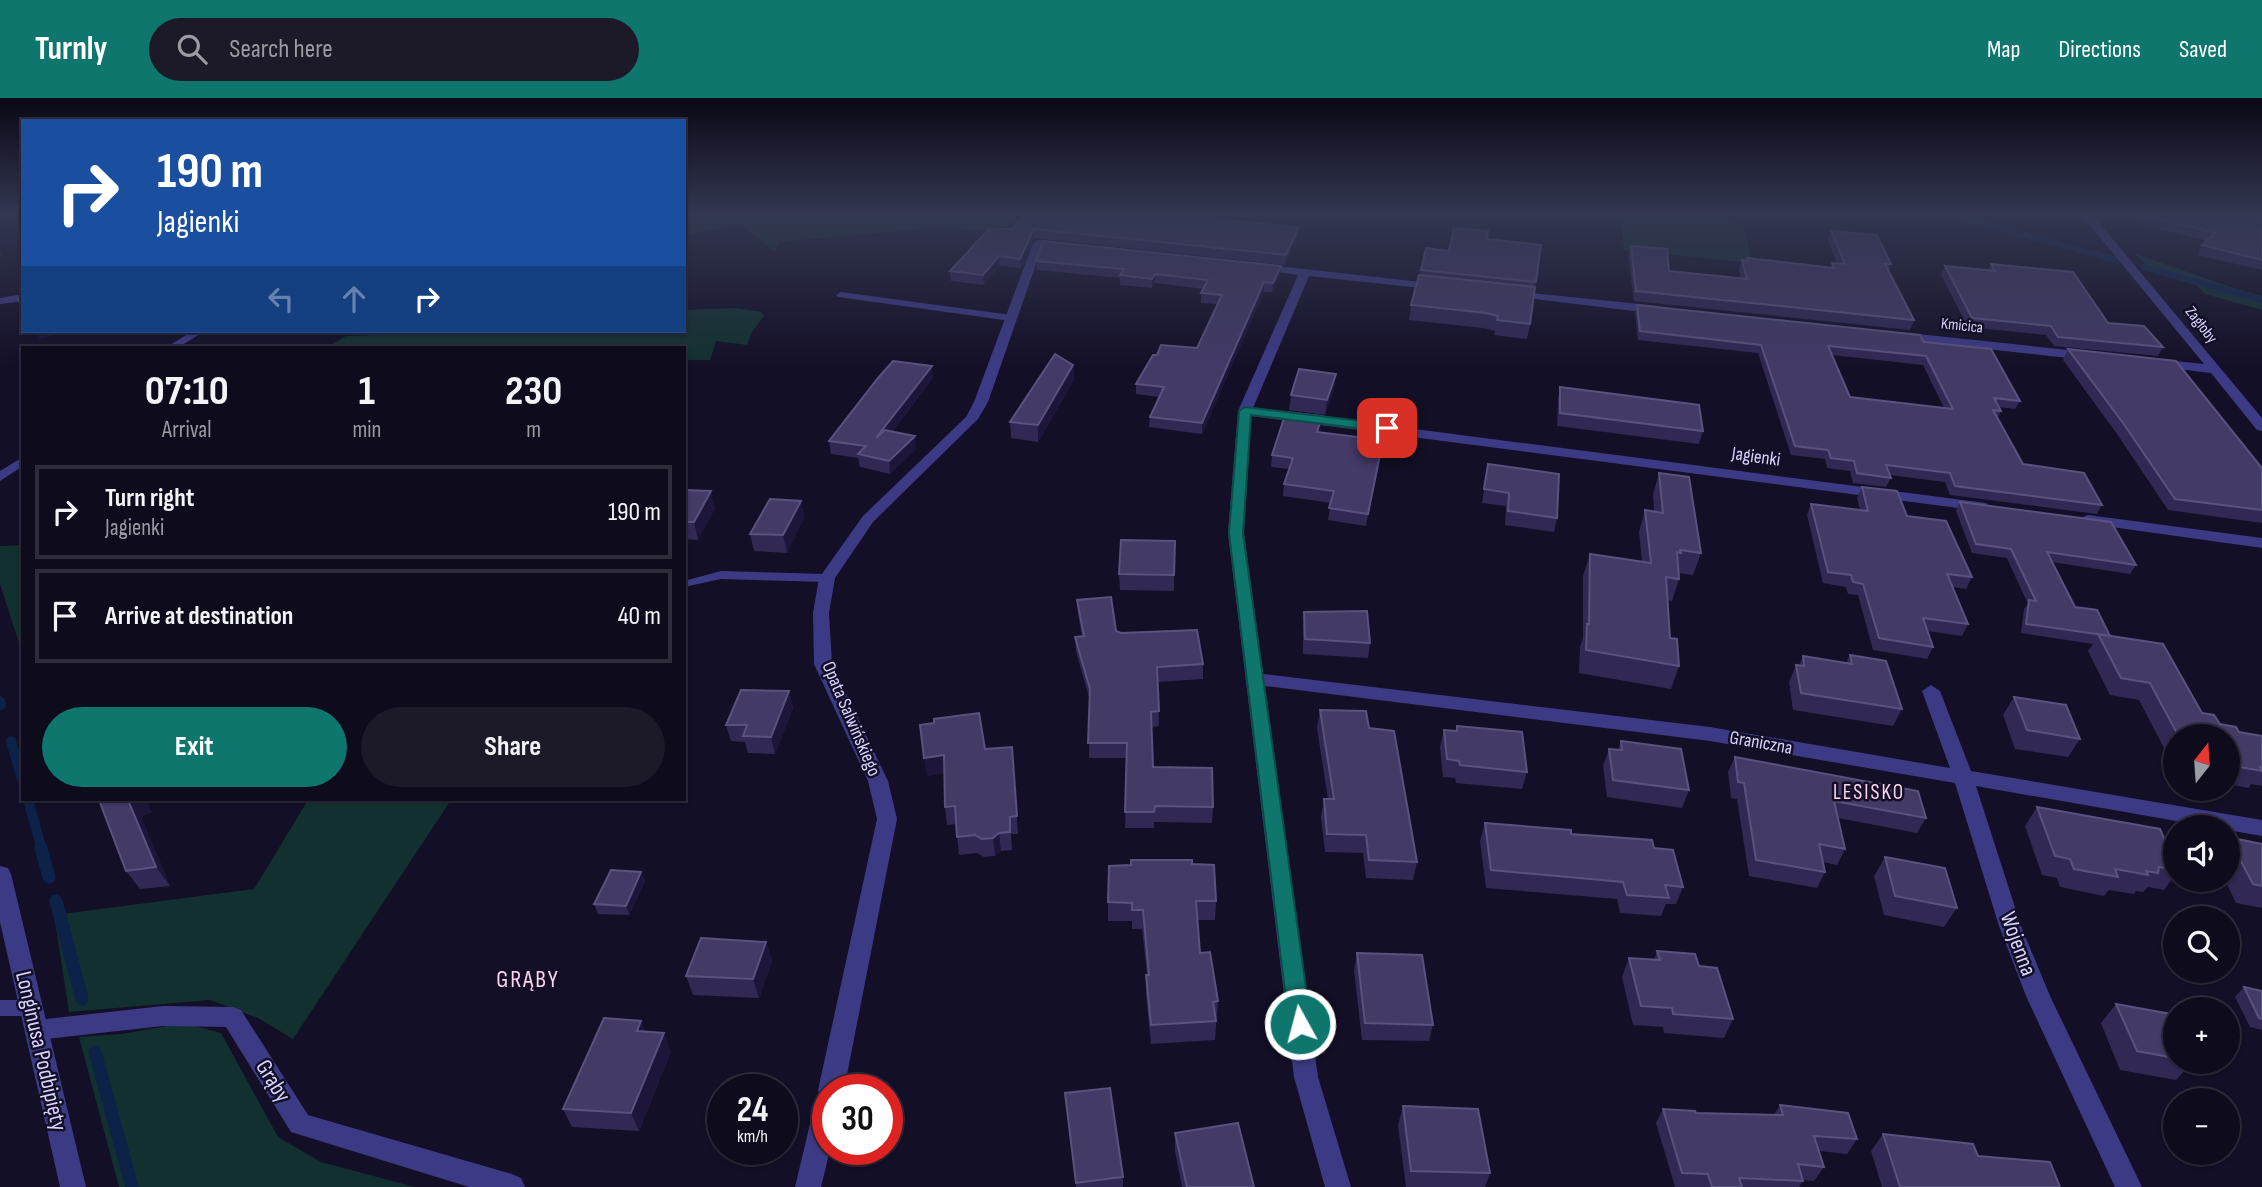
<!DOCTYPE html>
<meta charset="utf-8">
<style>
body{margin:0;font-family:"Sofia Sans Condensed",sans-serif;background:#1c1929;color:#f1f3f6;height:100vh;display:flex;flex-direction:column;font-size:26px;white-space:nowrap}
*{box-sizing:border-box;margin:0}
p{font-size:23px;color:#9b9ba3}
.icon{flex:none;width:38px;height:38px;fill:none;stroke:currentColor;stroke-width:2;stroke-linecap:round;stroke-linejoin:round}
.map{position:relative;flex:1;overflow:hidden}
.details{position:absolute;left:21px;top:248px;width:665px;height:455px;display:flex;flex-direction:column;background:#0e0b1c;border-radius:0px;box-shadow:0 2px 5px #0004,0 0 0 2px #2e2b3b}
.details>*{flex:none}
.guide{position:absolute;left:21px;top:21px;width:665px;height:214px;border-radius:0px;box-shadow:0 2px 5px #0004,0 0 0 2px #2e2b3b;background:#1a4fa0;color:#fff;overflow:hidden}
.needle{width:46px;rotate:17deg}
.buttons{position:absolute;left:2163px;top:626px;display:grid;gap:14px}
.buttons a{display:grid;place-items:center;width:77px;height:77px;border-radius:50%;background:#0e0b1c;box-shadow:0 2px 5px #0004,0 0 0 2px #2e2b3b;font-size:35px}
.speed{position:absolute;left:707px;top:976px;display:flex;gap:14px;font-size:35px;font-weight:700;text-align:center}
.speed>*{display:grid;place-content:center;width:91px;height:91px;border-radius:50%;background:#0e0b1c;box-shadow:0 2px 5px #0004,0 0 0 2px #2e2b3b;line-height:1}
.speed small{font-size:18px;font-weight:400}
.speed .limit{border:10px solid #d22;background:#fff;color:#111}
.pin{position:absolute;display:grid;place-items:center;width:60px;height:60px;color:#fff;margin:-30px;border-radius:14px;box-shadow:0 4px 10px #0006}
.me{position:absolute;width:77px;margin:-38px;rotate:353deg;stroke-linejoin:round;filter:drop-shadow(0 0 5px #0008)}
.turn{display:flex;align-items:center;gap:24px;height:147px;padding:0 21px;font-size:32px}
.turn .icon{width:91px;height:91px;stroke-width:2.5}
.turn b{display:block;font-size:49px;line-height:60px}
.lanes{display:flex;align-items:center;height:66px;padding:0 21px;background:#0003;justify-content:center;gap:35px;direction:ltr}
.lanes .off{opacity:.35}
.eta{display:flex;justify-content:space-evenly;align-items:center;height:119px;text-align:center}
.eta b{font-size:42px;font-weight:700;line-height:49px}
.cta{display:flex;gap:14px;margin-top:auto;padding:14px 21px}
.cta a{flex:1;height:80px;border-radius:42px;background:#0f766e;color:#fff;font-size:28px;font-weight:700;line-height:80px;text-align:center}
.cta a+a{background:#1c1929;color:#f1f3f6}
ul{padding:0;list-style:none}
li{display:flex;align-items:center;gap:21px;height:94px;margin:0 14px 10px;padding:0 7px;border:4px solid #2e2b3b;border-radius:0px}
li div{flex:1}
li b{display:block;font-size:26px}
li em{font-style:normal}
header{display:flex;align-items:center;gap:42px;box-sizing:border-box;height:98px;padding:0 35px;background:#0f766e;color:#fff}
header strong{font-size:33px}
nav{display:flex;gap:38px;margin-inline-start:auto;font-size:24px}
.search{width:490px;height:63px;background:#1c1929;display:flex;align-items:center;gap:18px;box-sizing:border-box;padding:0 24px;border-radius:38px;color:#9b9ba3;font-size:26px}
.map>svg:first-child{display:block}
.green{fill:#12302f}
.lines{fill:none;stroke-linecap:round;stroke-linejoin:round}
.stream-far2{stroke:#0c2248;stroke-width:6}
.stream-far1{stroke:#0c2248;stroke-width:10}
.stream{stroke:#0c2248;stroke-width:13}
.service{fill:#3d3a85;fill-rule:evenodd}
.minor{fill:#3d3a85;fill-rule:evenodd}
.tertiary{fill:#3d3a85;fill-rule:evenodd}
.wall{fill:#312854;fill-rule:evenodd}
.shaded-wall{fill:#1d163a}
.building{fill:#433a66;stroke:#5a527e;stroke-width:2;fill-rule:evenodd}
.route{fill:#0f766e;stroke:#0a4d48;stroke-width:2}
.labels{text-anchor:middle;dominant-baseline:central;stroke-width:5;stroke-linejoin:round;paint-order:stroke}
.far-street-label{font-size:16px;fill:#d9d4ff;stroke:#130f26}
.street-label{font-size:19px;fill:#d9d4ff;stroke:#130f26}
.neighbourhood-label{font-size:21px;letter-spacing:2px;fill:#ffd6f0;stroke:#130f26}
.near-street-label{font-size:23px;fill:#d9d4ff;stroke:#130f26}
.near-neighbourhood-label{font-size:24px;letter-spacing:2px;fill:#ffd6f0;stroke:#130f26}
</style>
<header>
<strong>Turnly</strong>
<div class="search"><svg class="icon" aria-label="search" viewBox="0 0 24 24"><circle cx="10" cy="10" r="6"/><path d="M15 15l6 6"/></svg>Search here</div>
<nav><a>Map</a><a>Directions</a><a>Saved</a></nav>
</header>
<div class="map">
<svg width="2262" height="1089" viewBox="0 0 2262 1089">
<rect width="100%" height="100%" fill="#130f26"/>
<path class="green" d="M684 115H1021L1000 135 944 129 779 144 776 154 739 126 684 138Z
M1621 115H1720L1721 124 1743 125 1752 165 1624 152Z
M2134 155 2230 189 2262 198V212L2205 196 2196 187 2156 176Z
M736 210 761 214 764 218 752 234 747 247 716 243 710 262H684V250H326L346 238 485 233H684V212Z
M23 447V557L0 486V448Z
M308 702H451L293 941 258 920 210 902 69 914 54 817 254 791Z
M184 925 221 935 278 1039 321 1064 415 1089H119L79 939 122 936Z"/>
<g class="lines">
<path class="stream-far2" d="M1942 115 2120 163
M2144 169 2262 202"/>
<path class="stream-far1" d="M0 603 1 607
M11 643 23 685
M28 702 42 752"/>
<path class="stream" d="M41 750 49 779
M56 803 82 901
M95 954 132 1089"/>
<path class="service" d="M841 194 1011 217 1016 220 1011 223 838 199 836 197Z
M193 233H205L177 250H165Z
M23 359V368L0 383V373Z
M721 473 827 476 834 480 827 484 721 481 684 489V483Z
M0 902H31L38 904 41 910 38 916 31 918H0Z"/>
<path class="minor" d="M2080 115H2091L2262 320V333L2257 332 2211 275 2153 268 2151 265 2157 261 2204 266Z
M1038 142 1064 145 1069 148 1064 151 1042 149 988 304 978 321 873 424 835 480 829 515 832 566 888 683 897 721 844 992H828V1052H830L821 1089H795L815 1005 820 996 818 992 877 721 868 683 814 566 813 515 819 480 863 418 966 319 974 304 1033 145Z
M1259 166 1440 186 1446 189 1440 192 1309 178 1253 310 1986 405 1989 408 1981 413 1251 318 1244 435 1263 576 1710 629 1950 670 1922 593 1931 587 1940 593 1971 673 2262 722V738L1976 688 2021 828 2050 898 2142 1089H2115L2026 898 1999 828 1955 685 1710 643 1265 588 1318 979 1351 1089H1325L1294 979 1228 435 1238 313 1298 177 1255 171V167Z
M1513 193 1659 208 1665 212 1659 216 1509 198 1507 196Z
M23 196V203L0 206V200Z
M1899 234 2087 254 2093 258 2087 262 1895 241V235Z
M2088 417 2262 440V450L2083 425 2080 422 2083 419Z
M163 908 233 909 241 912 308 1017 512 1076 521 1080 525 1089H469L291 1034 226 929 163 928 37 942 28 939 25 932 28 925 37 922Z"/>
<path class="tertiary" d="M0 768 8 770 11 776 86 1089H60L0 824Z"/>
</g>
<path class="wall" d="M1206 115V121L1298 139 1285 167 1034 140 1021 170 1000 168 984 187 951 183 950 173 1012 131Z
M2137 115H2262V172L2197 157 2202 147 2207 143 2142 127 2144 124 2134 121Z
M1831 133 1891 166 1888 173 1914 222 1910 232 1634 203 1628 158 1631 148 1669 173 1741 180 1739 172 1742 162 1746 163 1747 160 1830 170 1832 165H1837L1828 143Z
M1487 141 1541 147 1530 226 1527 241 1494 237 1495 233 1483 230 1409 222 1411 207 1421 172 1449 153Z
M1036 163 1280 177 1272 194H1264L1202 336 1149 329 1150 319 1159 299 1136 296V286L1157 257 1197 250 1218 206 1201 205V195L1204 191 1155 185 1152 190 1120 187V180L1037 172Z
M1991 166 2108 225 2163 249 2158 258 2054 248 2046 237 1968 229 1941 177 1945 168 1988 172Z
M1637 207 1924 244 2020 303 2015 311 1999 309 2001 313 1998 319 2023 366 2102 407 2097 416 1950 397 1945 384 1890 377 1891 380 1886 389 1853 385 1850 373 1827 370 1825 361 1791 357 1758 255 1638 242 1635 215ZM1832 257 1923 267 1944 310 1850 299Z
M2068 251 2262 370V425L2168 412 2117 336 2063 262Z
M1073 267 1074 282 1038 344 1011 340 1010 324Z
M1336 276 1334 291 1325 317 1289 312 1291 297Z
M933 280 893 333 916 351 890 376 860 369 858 360 831 356 829 343Z
M1560 289 1703 333 1699 346 1557 328 1558 301Z
M1322 318 1320 335 1383 342 1366 428 1328 422 1331 405 1283 398 1284 386 1289 371 1271 369 1272 357Z
M1488 366 1557 420 1554 434 1505 427 1506 408 1482 405Z
M1659 375 1701 455 1693 477 1679 475V481L1672 503 1667 502 1670 540 1679 568 1671 591 1579 575 1580 549 1583 540V478L1590 456 1642 464 1639 434 1645 412 1654 413 1653 396Z
M1862 389 1907 418 1972 479 1966 491 1952 489 1968 526 1962 538 1927 533 1933 549 1927 561 1873 552 1858 497 1848 496 1846 489 1823 485 1807 417 1811 406 1860 412 1857 400Z
M684 392 715 410 698 442 684 441Z
M801 403 804 420 787 455 754 453 750 436Z
M1960 404 2136 467 2130 476 2052 464 2075 509 2202 615 2220 626 2239 634 2262 638V688L2251 686 2249 690 2228 686V639H2175V671L2139 602 2110 597 2088 553 2093 546 2021 535 2024 511 2028 506 2007 460 1972 455 1956 413Z
M1175 443 1174 493 1120 492 1119 476Z
M1077 502 1116 533 1203 566V581L1158 584 1159 628 1151 629 1153 669 1213 709 1212 725 1154 724V730H1125L1127 660H1089L1090 603 1076 553 1075 539 1082 538 1078 516Z
M1304 514 1370 545 1368 560 1303 556V529Z
M1850 557 1902 611 1893 628 1793 612 1789 584 1796 567H1799L1803 558 1846 565Z
M789 593 793 610 775 656 748 655 745 644 731 643 726 627Z
M2014 599 2080 641 2068 659 2015 651 2003 617Z
M1320 612 1369 630 1417 764 1413 782 1366 780 1363 755 1325 754 1321 719 1324 701H1328L1317 630Z
M1457 628 1527 674 1522 691 1456 685 1455 680 1443 679 1440 649 1444 632 1456 633Z
M1621 643 1689 692 1682 710 1607 699 1603 668 1609 651 1618 652Z
M1012 649 1018 736H1011L1012 752 1001 753 995 758 984 759 977 755 959 757 956 726 947 727 945 709 944 675 927 678 985 651Z
M1735 659 1926 720 1917 735 1838 720 1845 751 1837 767 1823 764 1825 774 1817 790 1749 778 1737 701 1731 700 1728 674Z
M99 702 152 714 141 719 170 788 140 791 126 773Z
M2037 709 2175 765V777L2164 792 2148 789 2143 794 2136 793 2134 796 2109 792 2104 798 2060 789 2057 780 2042 777 2025 728Z
M1485 725 1571 736 1654 750 1683 789 1676 806H1666L1661 818 1620 815 1617 801 1486 790 1480 743Z
M2228 739 2262 746V810L2236 805 2225 782H2228Z
M1885 759 1957 810 1944 829 1884 817 1874 778Z
M1192 766 1216 803 1215 822H1197L1200 855 1218 903 1215 942 1151 946 1146 896V877H1147L1142 831H1132V823H1108V804L1131 767Z
M641 774 645 783 629 817 598 816 594 806Z
M766 844 772 863 759 900 693 897 686 878Z
M1657 853 1699 868 1733 921 1724 940 1664 935 1663 929 1633 927 1622 879 1629 860 1654 862Z
M1357 855 1433 927 1429 943 1362 942 1354 872Z
M2244 889 2262 893V932L2250 929 2235 899Z
M2116 906 2175 924V964H2193L2176 982 2120 972 2101 925Z
M646 933 671 953 639 1033 572 1029 563 1011Z
M1065 995 1123 1079V1089H1076Z
M1780 1007 1857 1041 1847 1056 1819 1053 1824 1069 1814 1083 1802 1082 1803 1083 1799 1089H1675L1656 1025 1663 1011 1696 1015 1774 1017Z
M1403 1008 1490 1075 1485 1089H1406L1398 1027Z
M1175 1035 1254 1089H1182L1175 1053Z
M1883 1036 1978 1058 2060 1089H1882L1871 1053Z"/>
<path class="shaded-wall" d="M1299 129 1298 139 1285 167 1286 157Z
M1034 131V140L1021 170 1020 161Z
M0 151 4 159 0 160Z
M999 158 1000 168 984 187 983 177Z
M1281 168 1280 177 1272 194 1273 185Z
M1155 176V185L1152 190V181Z
M1264 184V194L1202 336V325Z
M35 233H72L40 241Z
M1073 267 1074 282 1038 344V327Z
M932 268 933 280 878 353 876 340Z
M1336 276 1334 291 1325 317 1327 302Z
M1322 318 1321 330 1316 346 1317 334Z
M915 338 916 351 890 376 889 363Z
M1383 342 1381 354 1366 428 1368 416Z
M711 393 715 410 698 442 694 424Z
M801 403 804 420 787 455 783 437Z
M789 593 793 610 775 656 771 639Z
M944 657 946 675 927 678 924 660Z
M128 702H146L152 714 141 719 170 788 156 769Z
M999 735 1001 753 995 758 993 740Z
M641 774 645 783 629 817 626 808Z
M766 844 772 863 759 900 753 881Z
M641 923 649 941 637 933Z
M664 935 671 953 639 1033 631 1015Z"/>
<path class="building" d="M1026 115H1206L1203 120 1299 129 1286 157 1034 131 1020 161 999 158 983 177 950 173 989 131H1012Z
M2149 115H2248L2262 120V162L2202 147 2215 135 2147 118 2150 116Z
M1454 130 1488 133 1487 141 1541 147 1536 184 1421 172 1426 150 1449 153Z
M1831 133 1877 137 1891 166H1885L1914 222 1636 193 1631 148 1667 151 1669 173 1747 181 1742 162 1748 163 1747 160 1834 170 1832 165 1845 166Z
M1043 143 1281 168 1273 185 1264 184 1202 325 1150 319 1164 289 1136 286 1153 257H1157L1161 247 1197 250 1222 197 1201 195 1208 182 1155 176 1152 181 1120 177 1124 171 1036 163Z
M1991 166 2073 174 2108 225 2144 228 2163 249 2058 239 2051 228 1972 220 1945 168 1995 173Z
M1419 177 1535 189 1530 226 1497 222 1498 218 1486 215 1411 207Z
M23 199V210L18 201Z
M1637 207 1920 237 1924 244 1991 251 2020 303 1994 300 2001 313 1993 312 2023 366 2084 375 2102 407 1955 388 1950 375 1886 367 1891 380 1857 375 1854 363 1831 360 1828 352 1795 348 1761 247 1640 233ZM1828 248 1926 258 1953 311 1850 299Z
M2068 251 2176 263 2262 370V412L2175 401 2123 325Z
M1055 256 1073 267 1038 327 1010 324Z
M893 263 932 268 876 340 885 332 915 338 889 363 858 356 866 348 829 343 878 280Z
M1299 271 1336 276 1327 302 1291 297Z
M1560 289 1699 307 1703 333 1560 315Z
M1286 314 1322 318 1317 334 1383 342 1368 416 1329 410 1334 393 1284 386 1293 360 1272 357Z
M1488 366 1559 376 1557 420 1508 413 1509 395 1484 391Z
M1659 375 1689 379 1701 455 1680 452 1681 455 1677 454 1679 481 1666 479 1670 540 1677 541 1679 568 1586 552 1587 526H1589L1590 456 1651 465 1645 412 1663 415Z
M1862 389 1897 393 1907 418 1946 423 1972 479 1947 476 1968 526 1923 520 1933 549 1879 540 1863 486 1853 484 1851 477 1828 474 1811 406 1868 413Z
M684 392 711 393 694 424H684Z
M770 401 801 403 783 437 750 436Z
M1960 404 2111 424 2136 467 2047 454 2075 509 2097 512 2110 538 2026 526 2029 502 2036 503 2011 451 1976 446Z
M1121 442 1175 443 1174 477 1119 476Z
M1111 499 1116 533 1121 535 1197 532 1203 566 1157 569 1159 613 1151 614 1153 669 1212 670 1213 709 1155 708 1154 714H1125L1127 645H1088L1090 591 1075 539 1084 538 1077 502Z
M1367 513 1370 545 1305 541 1304 514Z
M2098 536 2163 546 2202 615 2214 617 2220 626 2236 629 2239 634 2262 638V669H2260L2262 673 2228 667V639H2179L2150 585 2121 580Z
M1850 557 1886 563 1902 611 1801 595 1796 567 1804 568 1803 558 1852 566Z
M741 592 789 593 771 639 743 638 747 627H726Z
M2014 599 2066 607 2080 641 2027 632Z
M1320 612 1366 613 1369 630 1394 633 1417 764 1369 762 1366 737 1327 736 1324 701H1334Z
M979 615 985 651 1012 649 1017 718 1010 719V734L999 735 993 740 982 741 975 737 957 739 955 708 945 709 944 657 924 660 920 627 934 625V621Z
M1457 628 1522 634 1527 674 1460 667 1459 663 1447 661 1444 632 1457 633Z
M1621 643 1681 651 1689 692 1613 682 1609 651 1622 652Z
M1735 659 1918 693 1926 720 1834 703 1845 751 1819 746 1825 774 1756 762 1744 685 1738 684Z
M99 702H128L156 769 126 773Z
M2037 709 2160 731 2175 765V772L2159 769 2158 775 2146 773 2148 777 2115 771 2118 779 2074 771 2070 761 2055 758Z
M1485 725 1571 732V736L1652 742 1654 750 1673 752 1683 789 1665 787 1669 800 1627 797 1623 784 1491 772Z
M2228 739 2262 746V788L2253 786Z
M1885 759 1945 770 1957 810 1895 798Z
M1131 762H1192V766L1214 767 1216 803H1196L1200 855 1210 854 1218 903 1213 904 1216 923 1151 927 1146 877H1149L1143 812H1132V805L1108 804 1109 768 1131 767Z
M611 772 641 774 626 808 594 806Z
M701 840 766 844 753 881 686 878Z
M1657 853 1695 856 1699 868 1717 870 1733 921 1673 916 1672 910 1641 908 1629 860 1660 862Z
M1357 855 1422 857 1433 927 1365 925Z
M2244 889 2262 893V921L2259 920Z
M2116 906 2171 916 2175 924V960L2137 953Z
M604 920 641 923 637 933 664 935 631 1015 563 1011Z
M1110 990 1123 1079 1076 1085 1065 995Z
M1780 1007 1848 1015 1857 1041 1814 1038 1824 1069 1798 1066 1803 1083 1739 1080 1742 1089H1712L1708 1076 1682 1075 1663 1011 1695 1013 1696 1015 1783 1017Z
M1403 1008 1478 1011 1490 1075 1411 1073Z
M1238 1025 1254 1089H1187L1175 1035Z
M1883 1036 1973 1046 1978 1058 2050 1064 2060 1089H1900Z"/>
<linearGradient id="sky" x2="0" y2="1"><stop stop-color="#0a0815"/><stop offset="0.43" stop-color="#333752"/><stop offset="1" stop-color="#333752" stop-opacity="0"/></linearGradient>
<rect width="2262" height="268" fill="url(#sky)"/>
<path class="route" d="M1245 309 1387 326 1394 330 1387 334 1251 317 1243 435 1311 926 1307 932 1300 935 1292 932 1289 926 1229 435 1239 313Z"/>
<g class="labels">
<g class="far-street-label">
<text transform="translate(2201 227) rotate(52)">Zagłoby</text>
<text transform="translate(1962 228) rotate(6)">Kmicica</text>
</g>
<g class="street-label">
<text transform="translate(1756 359) rotate(8)">Jagienki</text>
<text transform="translate(851 621) rotate(67)">Opata Salwińskiego</text>
<text transform="translate(1761 645) rotate(10)">Graniczna</text>
</g>
<g class="neighbourhood-label">
<text x="1869" y="694">LESISKO</text>
</g>
<g class="near-street-label">
<text transform="translate(2018 846) rotate(70)">Wojenna</text>
<text transform="translate(41 953) rotate(77)">Longinusa Podbipięty</text>
<text transform="translate(273 983) rotate(58)">Grąby</text>
</g>
<g class="near-neighbourhood-label">
<text x="528" y="881">GRĄBY</text>
</g>
</g>
</svg>
<div class="buttons">
<a><svg class="needle" viewBox="-14 -14 28 28"><path d="M0-13l5 13h-10z" fill="#e53935"/><path d="M0 13l5-13h-10z" fill="#9b9ba3"/></svg></a>
<a><svg class="icon" aria-label="sound" viewBox="0 0 24 24"><path d="M4 9h4l5-4v14l-5-4H4zM17 9q2 3 0 6"/></svg></a>
<a><svg class="icon" aria-label="search" viewBox="0 0 24 24"><circle cx="10" cy="10" r="6"/><path d="M15 15l6 6"/></svg></a>
<a>+</a>
<a>−</a>
</div>
<div class="speed"><div>24<small>km/h</small></div><div class="limit">30</div></div>
<div class="pin" style="left:1387px;top:330px;background:#d93025"><svg class="icon" aria-label="arrive" viewBox="0 0 24 24"><path d="M6 21V4h12l-3 4 3 4H6"/></svg></div>
<svg class="me" style="left:1300px;top:926px" viewBox="-20 -20 40 40"><circle r="17" fill="#0f766e" stroke="#fff" stroke-width="3"/><path d="M0-11L8 9 0 5-8 9z" fill="#fff"/></svg>
<div class="guide">
<div class="turn"><svg class="icon" aria-label="right" viewBox="0 0 24 24"><path d="M7 20v-9h11M14 6l5 5-5 5"/></svg><div><b>190 m</b>Jagienki</div></div>
<div class="lanes"><svg class="icon off" aria-label="left" viewBox="0 0 24 24"><path d="M17 20v-9H6M10 6l-5 5 5 5"/></svg><svg class="icon off" aria-label="ahead" viewBox="0 0 24 24"><path d="M12 20V5M6 11l6-6 6 6"/></svg><svg class="icon" aria-label="right" viewBox="0 0 24 24"><path d="M7 20v-9h11M14 6l5 5-5 5"/></svg></div>
</div>
<section class="details">
<div class="eta">
<div><b>07:10</b><p>Arrival</p></div>
<div><b>1</b><p>min</p></div>
<div><b>230</b><p>m</p></div>
</div>
<ul>
<li><svg class="icon" aria-label="right" viewBox="0 0 24 24"><path d="M7 20v-9h11M14 6l5 5-5 5"/></svg><div><b>Turn right</b><p>Jagienki</p></div><em>190 m</em></li>
<li><svg class="icon" aria-label="arrive" viewBox="0 0 24 24"><path d="M6 21V4h12l-3 4 3 4H6"/></svg><div><b>Arrive at destination</b></div><em>40 m</em></li>
</ul>
<div class="cta"><a>Exit</a><a>Share</a></div>
</section>
</div>
